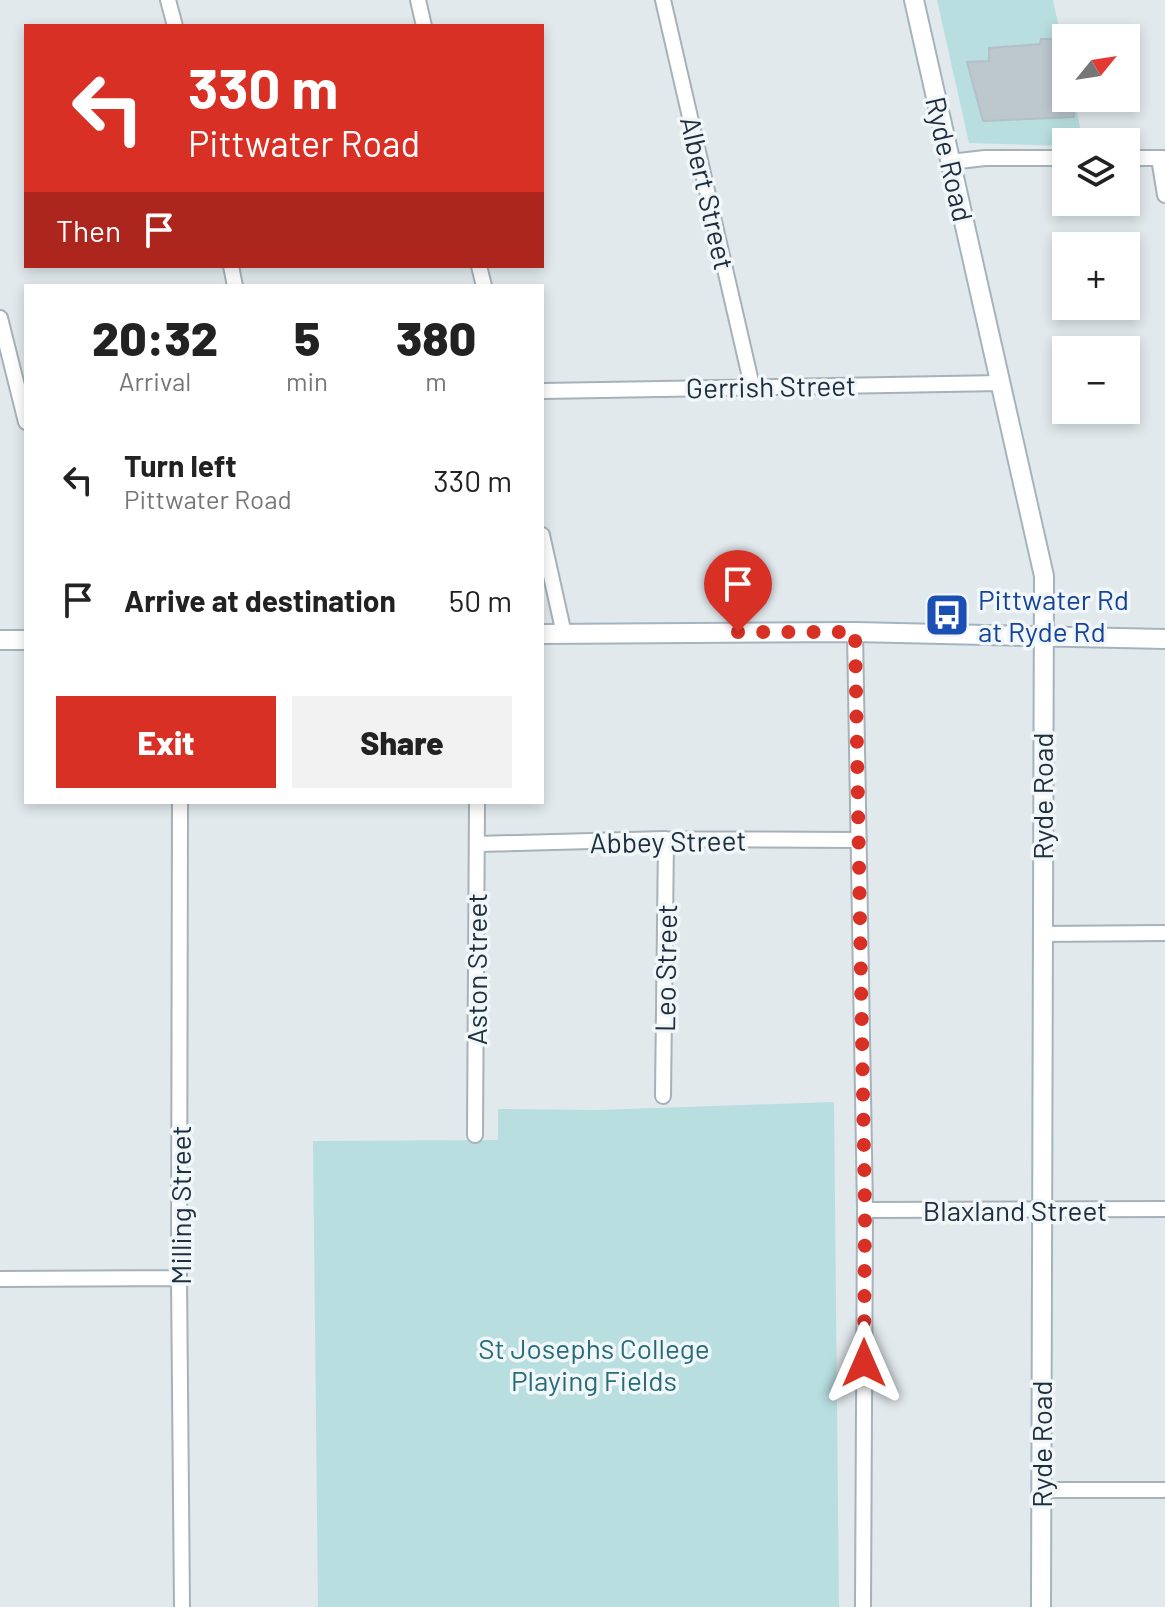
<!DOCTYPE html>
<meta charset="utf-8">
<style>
body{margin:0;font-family:Barlow,sans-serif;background:#f2f2f2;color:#222;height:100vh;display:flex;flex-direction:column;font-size:30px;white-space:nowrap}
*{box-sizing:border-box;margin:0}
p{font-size:26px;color:#767676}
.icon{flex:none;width:44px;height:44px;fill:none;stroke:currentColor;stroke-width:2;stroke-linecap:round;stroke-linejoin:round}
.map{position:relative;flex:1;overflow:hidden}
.panel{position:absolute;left:24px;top:284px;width:520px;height:520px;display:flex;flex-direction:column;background:#fff;border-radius:0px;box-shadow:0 4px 12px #0003}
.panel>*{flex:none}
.banner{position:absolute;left:24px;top:24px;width:520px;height:244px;border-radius:0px;box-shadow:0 4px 12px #0003;background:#d93025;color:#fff;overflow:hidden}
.needle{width:52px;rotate:60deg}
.controls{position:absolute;left:1052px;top:24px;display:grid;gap:16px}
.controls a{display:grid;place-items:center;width:88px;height:88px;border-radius:0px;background:#fff;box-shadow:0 4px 12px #0003;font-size:40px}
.pin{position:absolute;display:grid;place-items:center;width:68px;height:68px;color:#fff;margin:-82px -34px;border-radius:50% 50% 50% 0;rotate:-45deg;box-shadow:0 0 8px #0007}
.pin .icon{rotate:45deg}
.me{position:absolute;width:88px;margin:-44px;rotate:0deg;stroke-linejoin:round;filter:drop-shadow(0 0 6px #0008)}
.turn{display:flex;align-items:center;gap:28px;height:168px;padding:0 32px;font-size:36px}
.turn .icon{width:104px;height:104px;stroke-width:2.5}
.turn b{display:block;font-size:56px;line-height:68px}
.then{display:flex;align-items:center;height:76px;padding:0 32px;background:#0003;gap:16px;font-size:30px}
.eta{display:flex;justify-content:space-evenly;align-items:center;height:136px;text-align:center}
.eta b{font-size:48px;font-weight:800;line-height:56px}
.action{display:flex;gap:16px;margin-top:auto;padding:16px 32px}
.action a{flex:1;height:92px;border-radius:0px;background:#d93025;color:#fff;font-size:32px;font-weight:800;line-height:92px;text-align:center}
.action a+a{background:#f2f2f2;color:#222}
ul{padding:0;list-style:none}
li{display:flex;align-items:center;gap:24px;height:120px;padding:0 32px}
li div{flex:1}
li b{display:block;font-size:30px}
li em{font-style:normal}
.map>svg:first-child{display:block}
.green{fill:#b8dee0}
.building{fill:#bcc8ce;stroke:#b3c0c7;stroke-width:2}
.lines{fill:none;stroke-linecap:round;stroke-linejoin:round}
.street-casing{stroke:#a7b1b9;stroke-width:18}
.secondary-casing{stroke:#a4b4bf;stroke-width:22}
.street{stroke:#fff;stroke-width:14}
.secondary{stroke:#fff;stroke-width:18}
.route{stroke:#d93025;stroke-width:14;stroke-dasharray:0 25.2}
.labels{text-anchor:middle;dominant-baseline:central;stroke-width:7;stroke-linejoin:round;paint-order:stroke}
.street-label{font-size:28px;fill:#202f3f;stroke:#f1f7f9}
.transit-label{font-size:28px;fill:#164399;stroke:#f1f7f9;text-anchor:start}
.park-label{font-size:28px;fill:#266c79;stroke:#f1f7f9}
</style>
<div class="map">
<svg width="1165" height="1607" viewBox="0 0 1165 1607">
<rect width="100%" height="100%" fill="#e1e9ed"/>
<path class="green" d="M937 0H1053L1066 60V98H1074L1083 142H1066V146L969 143Z
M834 1102 839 1607H318L313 1141 498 1140V1109L598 1110Z"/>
<path class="building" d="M1041 39H1066V98H1072L1074 117 983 121 967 62 989 61V48L1040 44Z"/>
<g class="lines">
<g class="street-casing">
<path id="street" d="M168 0 175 26
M418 0 424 26
M663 0 752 386
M1126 158H1165
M1159 158 1165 195
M950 162 985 158H1066
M231 266 235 286
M479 266 484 286
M0 318 26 422
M542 391 1001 383
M542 535 564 634
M855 632 865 1210 863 1607
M180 802 179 1278 182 1607
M477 844 666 839 859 840
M1041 934 1165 933
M663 1096 666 839
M475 1135 477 802
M865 1210 1165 1209
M0 1279 179 1278
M1041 1490H1165"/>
</g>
<g class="secondary-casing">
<path id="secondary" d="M914 0 1044 576 1041 1607
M542 634 855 632 1165 639
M0 640H26"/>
</g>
<use href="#street" class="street"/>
<use href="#secondary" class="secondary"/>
</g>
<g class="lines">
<path class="route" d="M738 632H855L865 1210 864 1363"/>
</g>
<defs>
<g id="bus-square" transform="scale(2.3)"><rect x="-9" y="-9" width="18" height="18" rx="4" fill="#1a4fb4" stroke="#f1f7f9"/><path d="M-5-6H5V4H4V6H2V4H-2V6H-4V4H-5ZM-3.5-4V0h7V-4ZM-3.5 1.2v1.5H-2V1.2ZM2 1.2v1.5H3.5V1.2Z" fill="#fff"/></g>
</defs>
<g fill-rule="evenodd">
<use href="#bus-square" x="947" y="615"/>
</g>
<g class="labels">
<g class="street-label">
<text transform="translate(950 159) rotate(77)">Ryde Road</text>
<text transform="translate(708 193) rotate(77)">Albert Street</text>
<text transform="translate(771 386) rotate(-1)">Gerrish Street</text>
<text transform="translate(1042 796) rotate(-90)">Ryde Road</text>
<text transform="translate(668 841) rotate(-1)">Abbey Street</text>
<text transform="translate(665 968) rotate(-89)">Leo Street</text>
<text transform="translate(476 969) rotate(-90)">Aston Street</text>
<text transform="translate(180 1205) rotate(-90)">Milling Street</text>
<text x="1015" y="1210">Blaxland Street</text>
<text transform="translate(1041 1444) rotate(-90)">Ryde Road</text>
</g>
<g class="transit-label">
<text x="978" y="599">Pittwater Rd<tspan x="978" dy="32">at Ryde Rd</tspan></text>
</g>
<g class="park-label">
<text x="594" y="1348">St Josephs College<tspan x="594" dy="32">Playing Fields</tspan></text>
</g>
</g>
</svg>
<div class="controls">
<a><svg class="needle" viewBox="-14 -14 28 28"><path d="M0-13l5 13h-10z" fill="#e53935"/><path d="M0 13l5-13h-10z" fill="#767676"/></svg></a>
<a><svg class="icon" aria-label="layers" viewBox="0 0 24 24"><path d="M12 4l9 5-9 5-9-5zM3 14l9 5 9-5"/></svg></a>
<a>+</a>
<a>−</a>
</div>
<div class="pin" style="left:738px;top:632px;background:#d93025"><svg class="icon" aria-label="arrive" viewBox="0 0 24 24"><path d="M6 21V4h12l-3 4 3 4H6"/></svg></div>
<svg class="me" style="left:864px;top:1363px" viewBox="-20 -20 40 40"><path d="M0-17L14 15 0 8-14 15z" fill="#d93025" stroke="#fff" stroke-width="4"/></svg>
<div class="banner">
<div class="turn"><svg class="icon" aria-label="left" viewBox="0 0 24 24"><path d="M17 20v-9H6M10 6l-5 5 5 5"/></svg><div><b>330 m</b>Pittwater Road</div></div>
<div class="then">Then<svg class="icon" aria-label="arrive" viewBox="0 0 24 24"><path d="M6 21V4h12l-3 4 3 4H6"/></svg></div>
</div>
<section class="panel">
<div class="eta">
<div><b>20:32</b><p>Arrival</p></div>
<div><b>5</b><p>min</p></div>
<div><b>380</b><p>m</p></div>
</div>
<ul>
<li><svg class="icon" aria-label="left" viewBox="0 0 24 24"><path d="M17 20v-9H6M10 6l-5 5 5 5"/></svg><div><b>Turn left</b><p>Pittwater Road</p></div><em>330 m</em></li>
<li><svg class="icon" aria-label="arrive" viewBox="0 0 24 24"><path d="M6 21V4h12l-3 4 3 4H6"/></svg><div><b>Arrive at destination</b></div><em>50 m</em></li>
</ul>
<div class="action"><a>Exit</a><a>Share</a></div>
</section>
</div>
